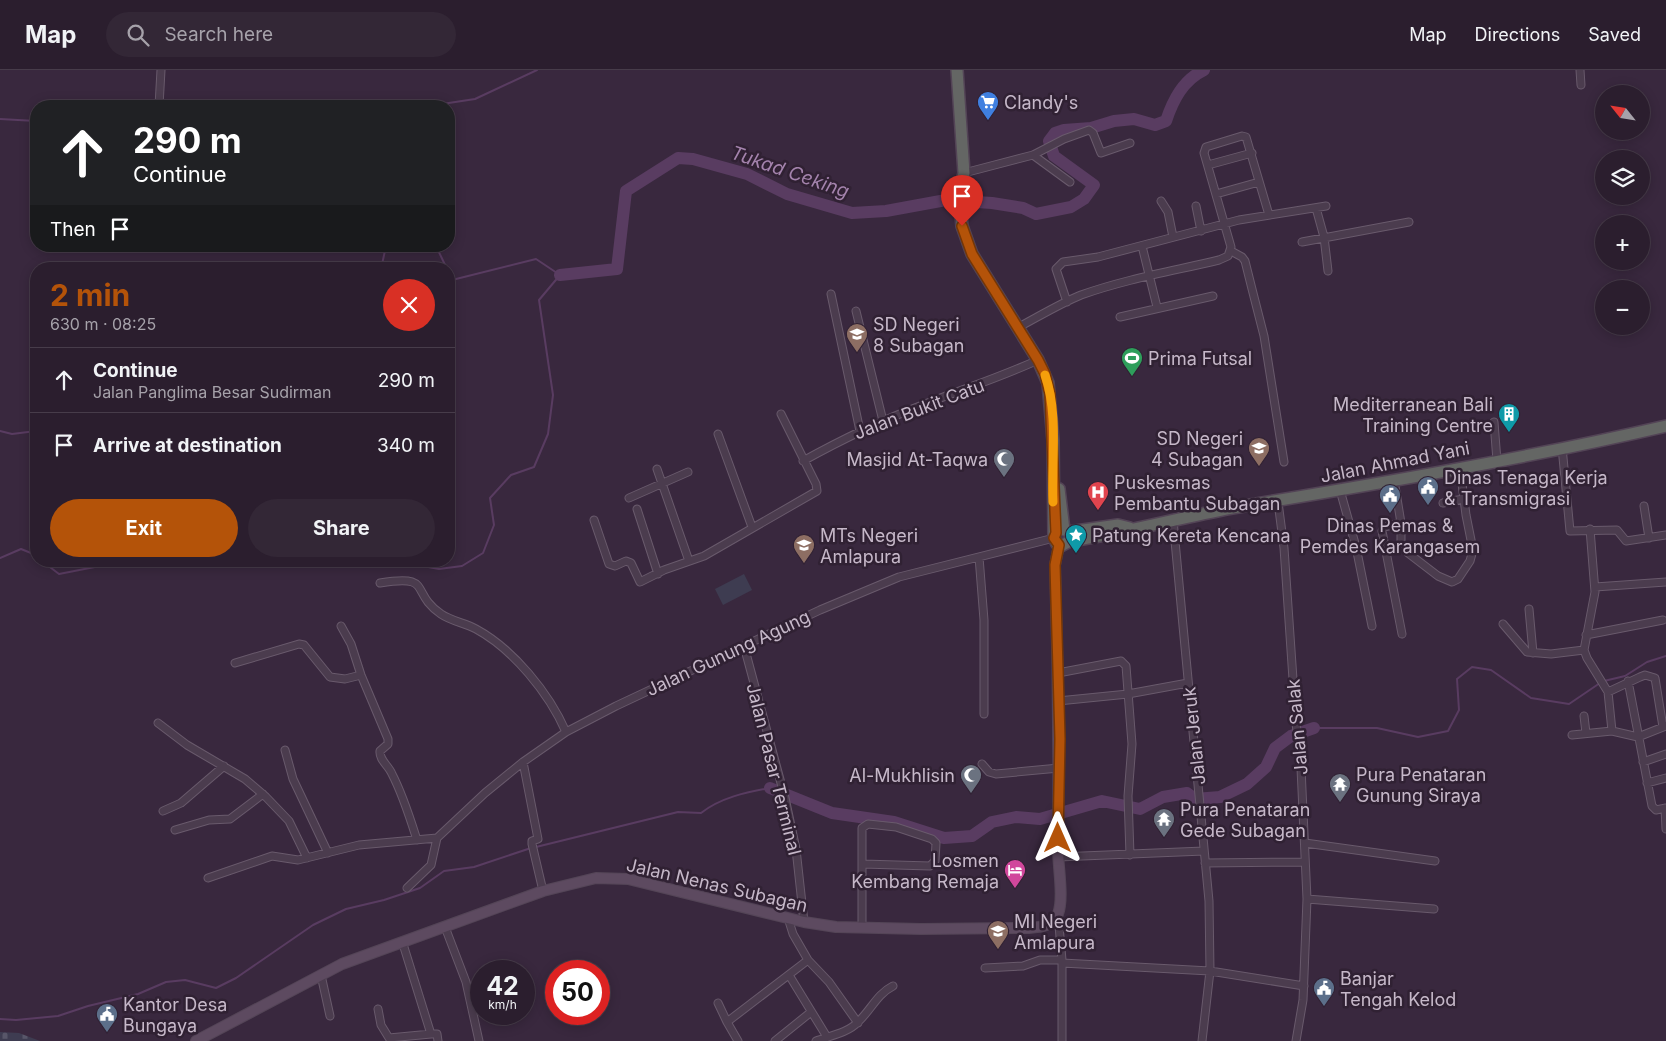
<!DOCTYPE html>
<meta charset="utf-8">
<style>
body{margin:0;font-family:Inter,sans-serif;background:#332736;color:#f1f3f6;height:100vh;display:flex;flex-direction:column;font-size:19px;white-space:nowrap}
*{box-sizing:border-box;margin:0}
p{font-size:16px;color:#a6a2aa}
.icon{flex:none;width:28px;height:28px;fill:none;stroke:currentColor;stroke-width:2;stroke-linecap:round;stroke-linejoin:round}
.map{position:relative;flex:1;overflow:hidden}
.drawer{position:absolute;left:30px;top:192px;width:425px;height:305px;display:flex;flex-direction:column;background:#2b1e2e;border-radius:20px;box-shadow:0 2px 12px #0003,0 0 0 1px #473c4a}
.drawer>*{flex:none}
.top-card{position:absolute;left:30px;top:30px;width:425px;height:152px;border-radius:20px;box-shadow:0 2px 12px #0003,0 0 0 1px #473c4a;background:#202124;color:#fff;overflow:hidden}
.needle{width:32px;rotate:300deg}
.controls{position:absolute;left:1595px;top:15px;display:grid;gap:10px}
.controls a{display:grid;place-items:center;width:55px;height:55px;border-radius:50%;background:#2b1e2e;box-shadow:0 2px 12px #0003,0 0 0 1px #473c4a;font-size:25px}
.speed{position:absolute;left:470px;top:890px;display:flex;gap:10px;font-size:25px;font-weight:700;text-align:center}
.speed>*{display:grid;place-content:center;width:65px;height:65px;border-radius:50%;background:#2b1e2e;box-shadow:0 2px 12px #0003,0 0 0 1px #473c4a;line-height:1}
.speed small{font-size:12px;font-weight:400}
.speed .limit{border:8px solid #d22;background:#fff;color:#111}
.pin{position:absolute;display:grid;place-items:center;width:42px;height:42px;color:#fff;margin:-51px -21px;border-radius:50% 50% 50% 0;rotate:-45deg;box-shadow:0 0 5px #0007}
.pin .icon{rotate:45deg}
.me{position:absolute;width:55px;margin:-28px;rotate:0deg;stroke-linejoin:round;filter:drop-shadow(0 0 4px #0008)}
.turn{display:flex;align-items:center;gap:18px;height:105px;padding:0 20px;font-size:22px}
.turn .icon{width:65px;height:65px;stroke-width:2.5}
.turn b{display:block;font-size:35px;line-height:42px}
.then{display:flex;align-items:center;height:48px;padding:0 20px;background:#0003;gap:10px;font-size:19px}
.round{display:grid;place-items:center;flex:none;width:52px;height:52px;border-radius:26px;background:#332736}
.summary{display:flex;align-items:center;justify-content:space-between;height:85px;padding:0 20px}
h1{font-size:30px;font-weight:700;line-height:38px;color:#b45309}
.primary-button{display:flex;gap:10px;margin-top:auto;padding:10px 20px}
.primary-button a{flex:1;height:58px;border-radius:30px;background:#b45309;color:#fff;font-size:20px;font-weight:700;line-height:58px;text-align:center}
.primary-button a+a{background:#332736;color:#f1f3f6}
ul{padding:0;list-style:none}
li{display:flex;align-items:center;gap:15px;height:65px;padding:0 20px;border-top:1px solid #473c4a}
li div{flex:1}
li b{display:block;font-size:19px}
li em{font-style:normal}
header{display:flex;align-items:center;gap:30px;box-sizing:border-box;height:70px;padding:0 25px;background:#2b1e2e;border-bottom:1px solid #473c4a}
header strong{font-size:24px}
nav{display:flex;gap:28px;margin-inline-start:auto;font-size:18px}
.search{width:350px;height:45px;background:#332736;display:flex;align-items:center;gap:12px;box-sizing:border-box;padding:0 18px;border-radius:28px;color:#a6a2aa;font-size:19px}
.map>svg:first-child{display:block}
.cemetery{fill:url(#cemetery-stones)}
.pitch{fill:#3e3c51}
.lines{fill:none;stroke-linecap:round;stroke-linejoin:round}
.stream{stroke:#593c61;stroke-width:2}
.river{stroke:#593c61;stroke-width:12}
.minor-casing{stroke:#695a6c;stroke-width:9}
.secondary-casing{stroke:#544557;stroke-width:12}
.trunk-casing{stroke:#534456;stroke-width:14}
.minor{stroke:#4b3c4e;stroke-width:7}
.secondary{stroke:#5d4a60;stroke-width:10}
.trunk{stroke:#646664;stroke-width:11}
.route-casing{stroke:#753606;stroke-width:12}
.route{stroke:#b45309;stroke-width:9}
.slow{stroke:#f59e0b;stroke-width:9}
.labels{text-anchor:middle;dominant-baseline:central;stroke-width:5;stroke-linejoin:round;paint-order:stroke}
.poi-label{font-size:18px;fill:#c6b8c9;stroke:#302133;text-anchor:start}
.street-label{font-size:18px;fill:#c6b8c9;stroke:#302133}
.water-label{font-size:19px;font-style:italic;fill:#a483ad;stroke:#302133}
</style>
<header>
<strong>Map</strong>
<div class="search"><svg class="icon" aria-label="search" viewBox="0 0 24 24"><circle cx="10" cy="10" r="6"/><path d="M15 15l6 6"/></svg>Search here</div>
<nav><a>Map</a><a>Directions</a><a>Saved</a></nav>
</header>
<div class="map">
<svg width="1666" height="971" viewBox="0 0 1666 971">
<defs>
<pattern id="cemetery-stones" width="16" height="16" patternUnits="userSpaceOnUse" patternTransform="scale(1.25)"><rect width="16" height="16" fill="#3e3c51"/><path d="M2 7V4a2 2 0 0 1 4 0v3zM10 15v-3a2 2 0 0 1 4 0v3z" fill="#585669"/></pattern>
</defs>
<rect width="100%" height="100%" fill="#39283e"/>
<path class="cemetery" d="M0 962 19 963 40 971H0Z"/>
<path class="pitch" d="M744 504 752 520 723 535 715 519Z"/>
<g class="lines">
<path class="stream" d="M429 36 475 29 537 0
M0 49 36 51
M436 176 447 199
M381 199 386 176
M0 361 12 364 36 361
M0 488 21 479 36 485
M42 491 59 504 105 495 144 493 163 495 206 491
M396 491 439 499 462 496 483 483 494 455 490 428 511 405 534 397 548 364 553 325 539 230 560 205 536 189 452 210 449 202
M1604 611 1625 606 1647 592 1666 586
M1314 658H1377L1418 667 1448 661 1459 640 1457 609 1472 597 1491 600 1531 628 1569 634 1600 613
M536 777 678 742 701 743C720 728 746 722 770 718
M0 949 16 950 58 946 88 936 138 924 166 912 185 910 216 918 236 908 313 855 346 839 384 830 420 818 444 801 474 797 531 778"/>
<path class="river" d="M560 205 617 199 626 121 678 88 693 89 747 104 787 124 852 143 886 141 946 130 992 133 1023 138 1036 144 1071 137 1084 129 1094 115 1054 86 1049 71 1055 63 1064 60 1091 58 1114 51 1134 49 1155 55 1166 51C1173 30 1183 10 1204 0
M770 718 832 743 894 752 944 768 972 766 992 752 1016 747 1040 749 1102 731 1140 739 1163 727 1187 723 1195 729 1220 727 1247 714 1266 697 1275 678 1291 666 1314 658"/>
<g class="minor-casing">
<path id="minor" d="M1580 0 1581 15
M159 36 161 0
M1033 85 1070 112
M1208 95 1252 83
M964 103 1033 85 1064 69 1089 60 1093 63 1101 83 1130 73
M1216 124 1259 112
M1161 131 1168 142 1173 167
M1196 136 1201 161
M1316 138 1324 167 1328 201
M1302 172 1409 152
M1142 176 1157 237
M1231 181 1242 187 1245 191 1252 219 1264 266 1284 392
M831 224 860 361
M1067 232 1056 199 1063 192 1098 187 1239 150 1326 136
M856 241 883 351
M1120 247 1213 226
M1017 258C1038 247 1059 234 1081 225 1126 209 1173 201 1219 190L1228 186 1231 177 1204 83 1206 77 1242 66 1246 67 1269 145
M1494 352 1497 391
M718 364 752 457
M1562 377 1570 461 1617 460 1626 471 1666 465
M803 391C841 370 880 351 920 336 960 320 999 308 1038 290
M657 399 689 491
M1394 410 1401 453V474L1408 483 1438 506 1452 512 1458 509 1470 491 1473 480 1466 445 1460 398
M1340 420 1356 477 1372 556
M629 428 688 402
M1278 432 1284 478 1296 653 1301 698 1307 829 1303 930 1296 971
M1443 433 1463 429
M1644 436 1649 468
M637 439 658 504
M594 450 609 494 615 496 626 491 631 493 640 512 664 500 704 486 817 421 816 414 781 344
M1173 450 1209 831 1210 901 1202 971
M1401 453 1384 457 1382 461 1402 564
M1590 459 1595 522 1584 580 1587 588 1608 622 1612 661
M979 487 984 550V644
M380 513C434 504 409 522 441 544 451 551 465 553 476 559 513 579 549 623 566 662
M1595 517 1666 512
M1529 539 1533 583
M1503 554 1527 582 1551 584 1584 580
M341 556 351 574 361 605 388 669V674L380 681C379 690 389 696 392 704 403 725 410 748 417 770
M1586 565 1663 550
M744 576 785 728 796 779 804 852
M235 593 299 574 304 575 330 607 345 609 361 605
M1058 603 1121 591 1126 596 1132 674 1128 726 1130 785
M1628 611 1652 736 1656 740 1666 738
M1608 622 1640 607 1645 605 1655 608 1663 657
M1058 631 1128 624 1188 613
M1584 646 1586 663
M158 653 187 675 245 709 266 727 289 751 307 788
M1572 665 1612 661 1638 667 1666 656
M285 680 293 709 328 783
M523 692 538 769 532 771V774L543 821
M1643 692 1666 684
M982 694 989 702 996 704 1059 698
M1647 713 1666 708
M1665 738 1666 759
M163 741 181 733 224 696
M175 760 209 750 230 749 263 724
M437 768 485 723 523 692 566 662 616 636 820 540 899 507 1054 468
M1305 773 1435 791
M1058 787 1204 781
M1205 793 1305 792
M208 808 272 786 298 790 359 775 437 768
M407 818 431 795 437 768
M1307 829 1434 839
M1058 844 1062 890V971
M445 857 466 912 479 971
M862 858V758L868 754 896 757 932 769 936 773 935 791 930 796 863 794
M403 874 430 961 431 964H437L438 971
M808 890 829 912 858 953
M1062 893 1210 901 1304 916
M985 898 1023 896 1040 890H1062
M321 905 330 946
M789 905 827 967
M718 933 727 952 808 890 793 864 788 848
M378 939 381 955 389 968 431 964
M727 952 738 971
M775 971 811 942
M816 971C829 966 848 963 858 952 871 940 877 924 893 916"/>
</g>
<g class="secondary-casing">
<path id="secondary" d="M196 971 342 894 543 821 596 808 628 809 804 852 836 857 921 859 1029 858C1041 857 1053 856 1058 844 1064 828 1058 797 1058 779 1059 685 1058 590 1055 495L1059 475"/>
</g>
<g class="trunk-casing">
<path id="trunk" d="M957 0 964 103 959 123
M959 124 962 156 972 184 1038 290 1048 313 1053 370 1054 468 1057 474 1061 476 1070 471
M1059 419 1064 460
M1069 462 1118 455 1130 458
M1070 471C1125 463 1178 448 1232 438 1377 414 1523 389 1666 356"/>
</g>
<use href="#minor" class="minor"/>
<use href="#secondary" class="secondary"/>
<use href="#trunk" class="trunk"/>
</g>
<g class="lines">
<g class="route-casing">
<path id="route" d="M962 156 972 184 1038 290 1045 304 1050 324 1056 463 1054 468 1059 475 1055 495 1060 669 1058 768"/>
</g>
<use href="#route" class="route"/>
<path class="slow" d="M1045 305C1059 345 1051 391 1053 432"/>
</g>
<defs>
<g id="supermarket-pin" transform="scale(1.125)"><path d="M0 17L-7.5 6A9.5 9.5 0 1 1 7.5 6Z" fill="#3f7fe0" stroke="#302133"/><path d="M-6-5.5h2.5l.6 2H6L4.5 2H-2.5L-4.4-4H-6ZM-1.5 3.2a1.3 1.3 0 1 0 .1 0ZM3 3.2a1.3 1.3 0 1 0 .1 0Z" fill="#fff"/></g>
<g id="school-pin" transform="scale(1.125)"><path d="M0 17L-7.5 6A9.5 9.5 0 1 1 7.5 6Z" fill="#8d6e63" stroke="#302133"/><path d="M0-5L7-2L0 1L-7-2ZM-4 1L0 2.5L4 1V4Q0 6-4 4Z" fill="#fff"/></g>
<g id="stadium-pin" transform="scale(1.125)"><path d="M0 17L-7.5 6A9.5 9.5 0 1 1 7.5 6Z" fill="#2e9e5b" stroke="#302133"/><path d="M0-5a6.5 5 0 1 0 0 10a6.5 5 0 1 0 0-10ZM-3.5-1.8h7v3.6h-7Z" fill="#fff"/></g>
<g id="building-pin" transform="scale(1.125)"><path d="M0 17L-7.5 6A9.5 9.5 0 1 1 7.5 6Z" fill="#0f9aa8" stroke="#302133"/><path d="M-4-6H4V6H1V3H-1V6H-4ZM-2.5-4.3h1.7v1.8h-1.7ZM.8-4.3h1.7v1.8H.8ZM-2.5-1h1.7V.8h-1.7ZM.8-1h1.7V.8H.8Z" fill="#fff"/></g>
<g id="mosque-pin" transform="scale(1.125)"><path d="M0 17L-7.5 6A9.5 9.5 0 1 1 7.5 6Z" fill="#6b7280" stroke="#302133"/><path d="M3.5-4.9A6 6 0 1 0 3.5 4.9A5 5 0 1 1 3.5-4.9Z" fill="#fff"/></g>
<g id="civic-pin" transform="scale(1.125)"><path d="M0 17L-7.5 6A9.5 9.5 0 1 1 7.5 6Z" fill="#5c6f8a" stroke="#302133"/><path d="M-.6-6.5H3V-4.5H.6V-3L4-1V1h2V6H-6V1h2V-1L-.6-3ZM-1.2 2.5V6h2.4V2.5Z" fill="#fff"/></g>
<g id="hospital-pin" transform="scale(1.125)"><path d="M0 17L-7.5 6A9.5 9.5 0 1 1 7.5 6Z" fill="#e0444e" stroke="#302133"/><path d="M-5-5h3v3.5h4V-5h3V5h-3V1.5h-4V5h-3Z" fill="#fff"/></g>
<g id="sight-pin" transform="scale(1.125)"><path d="M0 17L-7.5 6A9.5 9.5 0 1 1 7.5 6Z" fill="#0f9aa8" stroke="#302133"/><path d="M0-6L1.8-2.2L6-1.7L2.9 1.2L3.7 5.4L0 3.3L-3.7 5.4L-2.9 1.2L-6-1.7L-1.8-2.2Z" fill="#fff"/></g>
<g id="temple-pin" transform="scale(1.125)"><path d="M0 17L-7.5 6A9.5 9.5 0 1 1 7.5 6Z" fill="#6b7280" stroke="#302133"/><path d="M0-6L5-2H3V0L6.5 2.5H4V6H1.5V3h-3V6H-4V2.5H-6.5L-3 0V-2H-5Z" fill="#fff"/></g>
<g id="hotel-pin" transform="scale(1.125)"><path d="M0 17L-7.5 6A9.5 9.5 0 1 1 7.5 6Z" fill="#d1479c" stroke="#302133"/><path d="M-6-4.5h1.5V1H6V5H4.5V3h-9V5H-6ZM-4 0a1.8 1.8 0 1 1 3.6 0ZM.5 0V-2.5h3Q6-2.5 6 0Z" fill="#fff"/></g>
</defs>
<g fill-rule="evenodd">
<use href="#supermarket-pin" x="988" y="32"/>
<use href="#school-pin" x="857" y="264"/>
<use href="#stadium-pin" x="1132" y="288"/>
<use href="#building-pin" x="1509" y="344"/>
<use href="#school-pin" x="1259" y="378"/>
<use href="#mosque-pin" x="1004" y="389"/>
<use href="#civic-pin" x="1428" y="417"/>
<use href="#hospital-pin" x="1098" y="422"/>
<use href="#civic-pin" x="1390" y="425"/>
<use href="#sight-pin" x="1076" y="465"/>
<use href="#school-pin" x="804" y="475"/>
<use href="#mosque-pin" x="971" y="705"/>
<use href="#temple-pin" x="1340" y="714"/>
<use href="#temple-pin" x="1164" y="749"/>
<use href="#hotel-pin" x="1015" y="800"/>
<use href="#school-pin" x="998" y="861"/>
<use href="#civic-pin" x="1324" y="918"/>
<use href="#civic-pin" x="107" y="944"/>
</g>
<g class="labels">
<g class="poi-label">
<text x="1004" y="32">Clandy's</text>
<text x="873" y="254">SD Negeri<tspan x="873" dy="21">8 Subagan</tspan></text>
<text x="1148" y="288">Prima Futsal</text>
<text x="1493" y="334" text-anchor="end">Mediterranean Bali<tspan x="1493" dy="21">Training Centre</tspan></text>
<text x="1243" y="368" text-anchor="end">SD Negeri<tspan x="1243" dy="21">4 Subagan</tspan></text>
<text x="988" y="389" text-anchor="end">Masjid At-Taqwa</text>
<text x="1444" y="407">Dinas Tenaga Kerja<tspan x="1444" dy="21">&amp; Transmigrasi</tspan></text>
<text x="1114" y="412">Puskesmas<tspan x="1114" dy="21">Pembantu Subagan</tspan></text>
<text x="1390" y="455" text-anchor="middle">Dinas Pemas &amp;<tspan x="1390" dy="21">Pemdes Karangasem</tspan></text>
<text x="820" y="465">MTs Negeri<tspan x="820" dy="21">Amlapura</tspan></text>
<text x="1092" y="465">Patung Kereta Kencana</text>
<text x="1356" y="704">Pura Penataran<tspan x="1356" dy="21">Gunung Siraya</tspan></text>
<text x="955" y="705" text-anchor="end">Al-Mukhlisin</text>
<text x="1180" y="739">Pura Penataran<tspan x="1180" dy="21">Gede Subagan</tspan></text>
<text x="999" y="790" text-anchor="end">Losmen<tspan x="999" dy="21">Kembang Remaja</tspan></text>
<text x="1014" y="851">MI Negeri<tspan x="1014" dy="21">Amlapura</tspan></text>
<text x="1340" y="908">Banjar<tspan x="1340" dy="21">Tengah Kelod</tspan></text>
<text x="123" y="934">Kantor Desa<tspan x="123" dy="21">Bungaya</tspan></text>
</g>
<g class="street-label">
<text transform="translate(919 339) rotate(-21)">Jalan Bukit Catu</text>
<text transform="translate(1395 392) rotate(-11)">Jalan Ahmad Yani</text>
<text transform="translate(728 583) rotate(-25)">Jalan Gunung Agung</text>
<text transform="translate(1297 657) rotate(-95)">Jalan Salak</text>
<text transform="translate(1194 666) rotate(-96)">Jalan Jeruk</text>
<text transform="translate(774 699) rotate(76)">Jalan Pasar Terminal</text>
<text transform="translate(717 815) rotate(13)">Jalan Nenas Subagan</text>
</g>
<g class="water-label">
<text transform="translate(790 102) rotate(19)">Tukad Ceking</text>
</g>
</g>
</svg>
<div class="controls">
<a><svg class="needle" viewBox="-14 -14 28 28"><path d="M0-13l5 13h-10z" fill="#e53935"/><path d="M0 13l5-13h-10z" fill="#a6a2aa"/></svg></a>
<a><svg class="icon" aria-label="layers" viewBox="0 0 24 24"><path d="M12 4l9 5-9 5-9-5zM3 14l9 5 9-5"/></svg></a>
<a>+</a>
<a>−</a>
</div>
<div class="speed"><div>42<small>km/h</small></div><div class="limit">50</div></div>
<div class="pin" style="left:962px;top:156px;background:#d93025"><svg class="icon" aria-label="arrive" viewBox="0 0 24 24"><path d="M6 21V4h12l-3 4 3 4H6"/></svg></div>
<svg class="me" style="left:1058px;top:768px" viewBox="-20 -20 40 40"><path d="M0-17L14 15 0 8-14 15z" fill="#b45309" stroke="#fff" stroke-width="4"/></svg>
<div class="top-card">
<div class="turn"><svg class="icon" aria-label="ahead" viewBox="0 0 24 24"><path d="M12 20V5M6 11l6-6 6 6"/></svg><div><b>290 m</b>Continue</div></div>
<div class="then">Then<svg class="icon" aria-label="arrive" viewBox="0 0 24 24"><path d="M6 21V4h12l-3 4 3 4H6"/></svg></div>
</div>
<section class="drawer">
<div class="summary"><div><h1>2 min</h1><p>630 m · 08:25</p></div><a class="round" style="background:#d93025;color:#fff"><svg class="icon" aria-label="close" viewBox="0 0 24 24"><path d="M6 6l12 12M18 6L6 18"/></svg></a></div>
<ul>
<li><svg class="icon" aria-label="ahead" viewBox="0 0 24 24"><path d="M12 20V5M6 11l6-6 6 6"/></svg><div><b>Continue</b><p>Jalan Panglima Besar Sudirman</p></div><em>290 m</em></li>
<li><svg class="icon" aria-label="arrive" viewBox="0 0 24 24"><path d="M6 21V4h12l-3 4 3 4H6"/></svg><div><b>Arrive at destination</b></div><em>340 m</em></li>
</ul>
<div class="primary-button"><a>Exit</a><a>Share</a></div>
</section>
</div>
